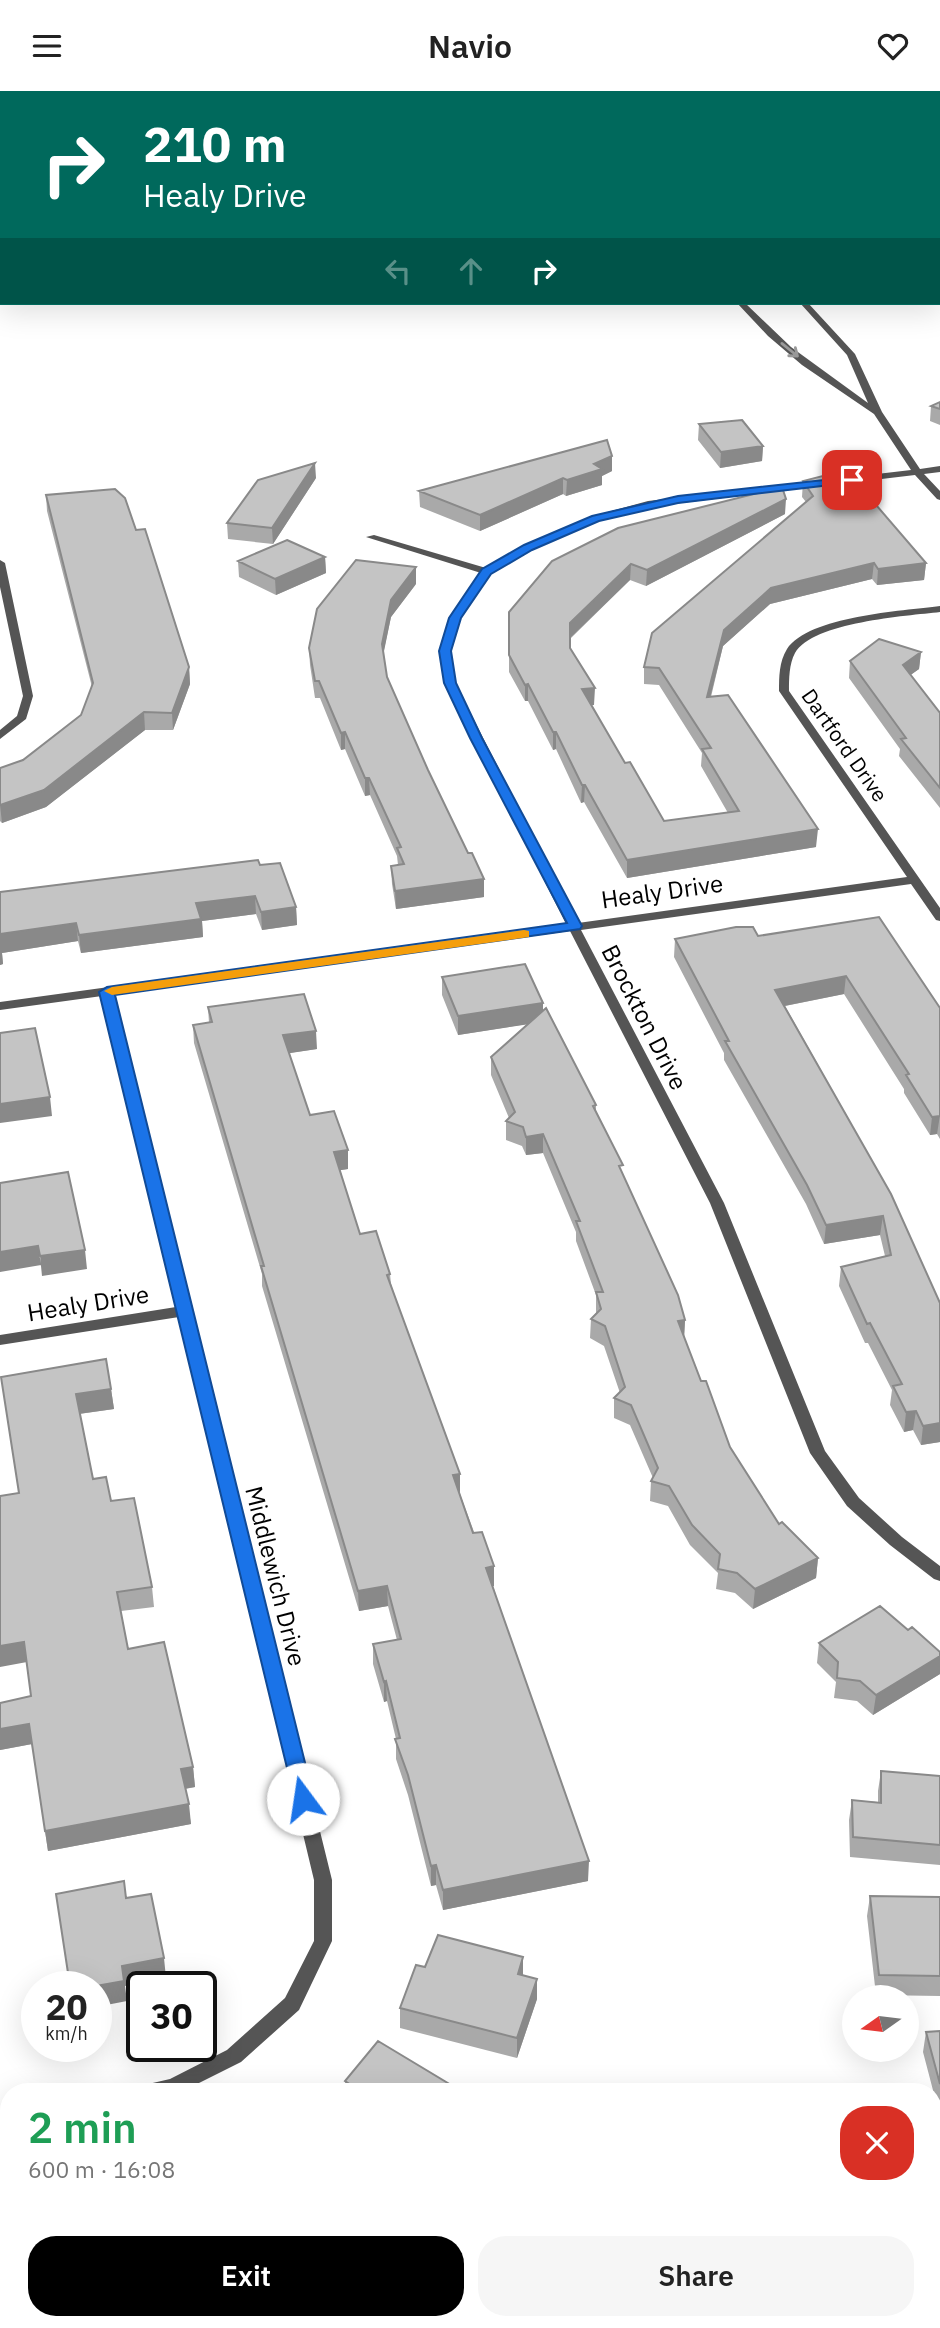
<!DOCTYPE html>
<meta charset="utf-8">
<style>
body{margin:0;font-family:"IBM Plex Sans",sans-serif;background:#f6f6f6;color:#222;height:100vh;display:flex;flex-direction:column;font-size:26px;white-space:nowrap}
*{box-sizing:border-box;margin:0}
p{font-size:23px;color:#767676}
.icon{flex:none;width:38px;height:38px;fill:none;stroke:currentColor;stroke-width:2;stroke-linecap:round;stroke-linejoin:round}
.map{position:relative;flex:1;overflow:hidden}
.drawer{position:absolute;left:0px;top:1992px;width:942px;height:247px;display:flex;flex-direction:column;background:#fff;border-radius:28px 28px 0 0;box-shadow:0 7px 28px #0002}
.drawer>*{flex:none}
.top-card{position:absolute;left:0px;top:0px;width:942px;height:214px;box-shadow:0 7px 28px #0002;background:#00695c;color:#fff;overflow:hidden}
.needle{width:46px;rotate:256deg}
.fabs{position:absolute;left:842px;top:1894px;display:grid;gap:14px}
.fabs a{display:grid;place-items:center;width:77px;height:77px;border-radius:50%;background:#fff;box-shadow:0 7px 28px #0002;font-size:35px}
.speed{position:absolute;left:21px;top:1880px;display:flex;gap:14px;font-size:35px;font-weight:700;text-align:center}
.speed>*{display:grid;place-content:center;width:91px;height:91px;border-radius:50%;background:#fff;box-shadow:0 7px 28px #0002;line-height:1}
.speed small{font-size:18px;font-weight:400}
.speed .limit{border:4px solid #111;border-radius:10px;background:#fff;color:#111}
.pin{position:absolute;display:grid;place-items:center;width:60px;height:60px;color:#fff;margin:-30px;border-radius:14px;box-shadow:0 4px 10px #0006}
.me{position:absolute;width:77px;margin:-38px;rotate:346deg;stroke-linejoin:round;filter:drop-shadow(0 0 5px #0008)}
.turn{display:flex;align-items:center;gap:24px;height:147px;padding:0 28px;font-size:32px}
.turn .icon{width:91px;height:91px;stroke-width:2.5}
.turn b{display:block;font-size:49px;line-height:60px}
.lanes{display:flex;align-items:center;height:66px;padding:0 28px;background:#0003;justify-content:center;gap:35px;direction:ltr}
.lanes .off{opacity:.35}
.round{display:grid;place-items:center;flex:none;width:74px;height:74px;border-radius:28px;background:#f6f6f6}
.summary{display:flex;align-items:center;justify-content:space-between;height:119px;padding:0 28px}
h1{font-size:42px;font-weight:600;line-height:52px;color:#1e9e55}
.action{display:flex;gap:14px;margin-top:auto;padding:14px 28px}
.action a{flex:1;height:80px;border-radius:28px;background:#000;color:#fff;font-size:28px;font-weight:600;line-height:80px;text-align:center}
.action a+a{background:#f6f6f6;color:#222}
header{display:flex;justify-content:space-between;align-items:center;height:91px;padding:0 28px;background:#fff;font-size:32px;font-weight:600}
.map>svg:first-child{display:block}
.green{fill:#dcdcdc}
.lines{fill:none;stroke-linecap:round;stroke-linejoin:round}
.service{fill:#555;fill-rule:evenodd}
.minor{fill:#555;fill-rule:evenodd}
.secondary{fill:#222;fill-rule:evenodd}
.wall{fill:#a9a9a9}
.shaded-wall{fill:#898989}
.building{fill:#c4c4c4;stroke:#898989;stroke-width:2}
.oneway{stroke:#999}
.route{fill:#1a73e8;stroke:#114b97;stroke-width:2}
.slow{fill:#f59e0b}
.labels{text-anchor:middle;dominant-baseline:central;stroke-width:5;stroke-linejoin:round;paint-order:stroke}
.far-street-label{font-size:21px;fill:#000;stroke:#fff}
.street-label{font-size:24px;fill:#000;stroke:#fff}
</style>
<header><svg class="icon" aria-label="menu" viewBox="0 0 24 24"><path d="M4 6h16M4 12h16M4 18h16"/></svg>Navio<svg class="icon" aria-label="heart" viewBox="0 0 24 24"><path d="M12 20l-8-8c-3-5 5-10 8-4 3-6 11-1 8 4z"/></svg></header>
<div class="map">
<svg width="940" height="2237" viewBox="0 0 940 2237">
<rect width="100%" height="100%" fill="#fff"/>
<path class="green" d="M104 0H940V57V2Z"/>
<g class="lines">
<path class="service" d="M77 0H85V2H78Z
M0 119H2V123H0Z"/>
<path class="minor" d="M737 212H745L791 256 868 312 847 264 800 212H808L855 263 882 321 920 378 940 375V381L924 383 940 400V409L937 408 915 384 648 416 599 429 531 459 491 483 460 527 450 560 455 592 578 832 907 786 779 600C779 586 779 571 787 558 809 525 902 520 940 515V521C906 525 813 531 795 562 789 573 789 588 789 600L940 817V830L936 829 911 793 581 839 724 1112 825 1360 859 1407 902 1446 940 1475V1490L934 1488 890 1454 847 1415 810 1362 710 1112 570 840 114 903 332 1789V1850L299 1919 241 1971 183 2000H141L144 1994 170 1988 227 1959 285 1907 314 1850V1789L179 1226 0 1254V1244L176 1216 102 905 0 919V911L566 833 445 592 440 560 450 527 481 482 366 446 374 444 486 477 525 455 593 425 648 410 911 379 874 323 802 274 768 245Z
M0 469 5 472 33 605 26 628 0 648V639L17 625 23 605 0 496Z
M9 2021V2039L0 2041V2023Z"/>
<path class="secondary" d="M0 169H2V173H0Z"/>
</g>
<path class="wall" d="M940 311V334L930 330 931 315Z
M699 333 763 355 762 370 720 377 698 349Z
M612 365V380L602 385V394L566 405 563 403 480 440 420 416 419 400Z
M316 387 273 453 228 448 227 432Z
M803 390 926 472 924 489 877 494 872 488 770 513 723 555 711 606 816 756 627 787 584 711 581 712 556 658 553 659 528 610H525L509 581V521L618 437 785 423 646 495 630 489 570 548V557L594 614H591L625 672 664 730 728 722 701 675 702 662 659 594 644 593V576L806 411 802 406Z
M46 404 136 439 189 576 190 593 173 639H145L46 716 2 732 0 730V677L23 669 81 624 92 596 47 420Z
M325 466 326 482 276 504 239 486 238 470Z
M416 493 391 526 383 563 387 586 484 806 396 818 392 793 391 775 398 774 397 765 370 704 365 705 345 658 341 659 320 607H315L310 574 309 557Z
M921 561 919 578 910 584 940 622V717L899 665 900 658 849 587 850 570Z
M260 774 296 816 297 834 262 839 256 823 202 830 203 846 81 862 78 850 2 862 3 873 0 874V801Z
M758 845 940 917V1048L937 1043 930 1044 904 1002V998L844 903 785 915 891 1103 940 1351 921 1354 913 1339 904 1341 890 1314 892 1299 868 1252H865L839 1195 841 1176 885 1165 880 1144 824 1153 806 1113 724 969V962L674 866 675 848Z
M442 886 543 919 596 1014V1020L685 1229 684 1245 701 1290 730 1356 779 1433 818 1467 816 1487 753 1518 735 1502 716 1498 718 1482 690 1454 668 1415 650 1410 651 1390 653 1387 630 1334 614 1327V1307L620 1302 604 1255 590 1247 591 1228 596 1222V1204L576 1150V1141L543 1062 526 1064 522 1055 506 1049V1030L509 1027 491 984V966L527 933 458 944 442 904Z
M208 916 317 958 289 962 310 1024 348 1078 340 1079 360 1143 390 1183 391 1193 460 1403 494 1495H493L588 1790 443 1819 436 1794 431 1795 408 1704 396 1668V1648L387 1610 384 1611 373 1573V1553L397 1549 388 1515 359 1520 262 1195V1183L194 952 193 934 209 932Z
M1 1286 111 1298 114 1318 79 1323 93 1388 111 1410 152 1496 154 1516 121 1520 128 1558 193 1676 195 1696 185 1698 191 1733 48 1760 32 1653 0 1659V1612L31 1605 27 1571 19 1402Z
M819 1552 940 1583 873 1624 857 1610 834 1607 836 1591 817 1572Z
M881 1680 940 1685V1774L850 1766 849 1729 852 1709 878 1711V1700Z
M870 1805 940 1806V1905L876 1904 867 1825Z
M425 1876 523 1885 537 1908 517 1967 400 1937V1917Z
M940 1940V2026L923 1961 926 1941Z
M345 1990 461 2000H345Z
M940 2093V2177L933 2173V2161L935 2152 940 2143 933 2125V2094Z"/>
<path class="shaded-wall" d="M0 0H27V2H2V12H0Z
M0 68H2V97H0Z
M763 355 762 370 720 377 721 361Z
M612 365V380L602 385V394L566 405 567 389 594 373Z
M315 372 316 387 273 453 272 437Z
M563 387V403L480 440V424Z
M786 408 785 423 646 495 647 479Z
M325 466 326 482 276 504 275 488Z
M874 472 872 488 770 513 723 555 706 623 707 606 724 539 771 497Z
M926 472 924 489 877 494 878 478Z
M631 473 630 489 569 548 570 532Z
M416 476V493L391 526 382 570V553L391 509Z
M921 561 919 578 901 591 903 574Z
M189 576 190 593 173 639 172 622Z
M528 593V610H525V594Z
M595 597 594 614 582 615V598Z
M144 621 145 639 46 716 2 732 0 714Z
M345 641V658L341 659V642Z
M553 641H556V658L553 659Z
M365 687H369L370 704 365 705Z
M582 694H585L584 711 581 712Z
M818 738 816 756 627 787V769Z
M484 788V806L396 818 395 800Z
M255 805 256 823 202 830 203 846 81 862 79 844 196 812Z
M296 816 297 834 262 839 261 821Z
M76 832 78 850 2 862 3 873 0 874V843Z
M846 885 844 903 774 917 775 899Z
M543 912V931L458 944V925Z
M316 940 317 958 284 963 283 944Z
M50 1006 52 1025 0 1032V1013Z
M940 1024 937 1043 930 1044 932 1026Z
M543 1043V1062L526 1064V1046Z
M348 1059V1078L335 1080 334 1061Z
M883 1125 880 1144 824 1153 826 1134Z
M38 1155 41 1174 0 1181V1161Z
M85 1159 87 1178 42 1185 40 1165Z
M685 1229 684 1249 678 1230Z
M111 1298 114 1318 78 1323 76 1303Z
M916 1320 913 1339 904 1341 906 1321Z
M940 1332V1351L921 1354 923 1335Z
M460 1383V1403L453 1384Z
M818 1467 816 1487 753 1518 755 1498Z
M494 1475V1495L486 1497V1477Z
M387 1495 388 1515 359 1520 358 1500Z
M24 1551 27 1571 0 1576V1555Z
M940 1565V1583L873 1624 876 1604Z
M386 1590 387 1610 384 1611V1591Z
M29 1633 32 1653 0 1659V1638Z
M193 1676 195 1696 183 1698 181 1678Z
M189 1713 191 1733 48 1760 45 1740Z
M589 1770 588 1790 443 1819V1799Z
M436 1774V1794L431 1795V1775Z
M523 1866V1886L518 1883Z
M164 1867 166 1887 125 1895 127 1910 96 1916V1895L122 1875Z
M537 1888V1908L517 1967V1947Z
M48 2230H138V2231L108 2237H12Z"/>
<path class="building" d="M0 44 2 46V68H0Z
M940 311V318L931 315Z
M742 329 763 355 721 361 699 333Z
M607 349 612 365 594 373 602 378 567 389 563 387 480 424 419 400Z
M315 372 272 437 227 432 258 389Z
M846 379 926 472 878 478 874 472 771 497 724 539 707 606 728 604 818 738 627 769 585 694H582L556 641H553L528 593 525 594 509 564V521L552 470 618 437 782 396 786 408 647 479 631 473 570 532V557L595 597 582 598 625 672 630 671 664 730 739 720 702 658 711 657 659 577 644 576 652 542 813 405 803 390Z
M115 398 125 407 136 439 145 438 189 576 172 622 144 621 44 699 0 714V677L23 669 81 624 93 592 46 404Z
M287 449 325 466 275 488 238 470Z
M356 469 416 476 391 509 382 553 387 586 428 679 468 762H472L484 788 395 800 391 775 404 773 397 757 401 756 369 687H365L345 641 341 642 319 590H315L309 557 317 518Z
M879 548 921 561 903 574 940 622V697L901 648 906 647 850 570Z
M258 769 260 774 280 772 296 816 261 821 255 805 196 812 201 828 79 844 76 832 0 843V801Z
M879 826 940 917V1025L932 1026 906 984 909 983 846 885 775 899 891 1103 940 1212V1332L923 1335 916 1320 906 1321 893 1295 902 1293 870 1232 867 1233 841 1176 891 1164 883 1125 826 1134 807 1094 725 950H729L675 848 736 836H753L758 845Z
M525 873 543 912 458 925 442 886Z
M304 903 316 940 283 944 310 1024 334 1020 348 1059 334 1061 360 1143 376 1140 390 1183 387 1184 460 1383 453 1384 473 1442 482 1441 494 1475 486 1477 589 1770 443 1799 436 1774 431 1775 408 1684 395 1648 400 1647 386 1590 384 1591 373 1553 401 1548 387 1495 358 1500 261 1175H264L193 934 212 931 208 916Z
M546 917 596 1014 593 1015 623 1074 619 1075 678 1204 685 1229 678 1230 701 1290H706L730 1356 779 1433 782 1431 818 1467 755 1498 737 1482 718 1478 720 1463 692 1434 669 1395 651 1390 658 1377 631 1314 614 1307 625 1296 605 1235 591 1228 601 1218 596 1201H603L576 1130H580L543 1043 526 1046 523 1036 506 1030 515 1021 491 966Z
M35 937 50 1006 0 1013V942Z
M68 1081 85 1159 40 1165 38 1155 0 1161V1092Z
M106 1268 111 1298 76 1303 93 1388 106 1386 111 1410 134 1407 152 1496 117 1501 128 1558 164 1551 193 1676 181 1678 189 1713 45 1740 29 1633 0 1638V1612L31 1605 24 1551 0 1555V1405L19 1402 1 1286Z
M880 1515 908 1539 912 1536 940 1561V1565L876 1604 860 1590 837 1587 838 1571 819 1552Z
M881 1680 940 1685V1754L853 1746 852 1709 881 1712Z
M124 1790 126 1807 151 1803 164 1867 122 1875 124 1890 96 1895H70L56 1803Z
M870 1805 940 1806V1885L879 1884Z
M438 1844 523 1866 518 1883 537 1888 517 1947 400 1917 416 1874 425 1876Z
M940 1940V1993L926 1941Z
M378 1950 461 2000H360L345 1990Z
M940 2093V2115L933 2095V2094Z
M9 2116V2230H48L12 2237H0V2117Z
M940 2142V2155L935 2152Z"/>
<defs><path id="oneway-shaft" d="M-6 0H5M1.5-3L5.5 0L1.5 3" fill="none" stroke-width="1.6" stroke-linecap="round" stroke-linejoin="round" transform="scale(1.75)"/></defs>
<use class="oneway" href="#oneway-shaft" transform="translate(790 259) rotate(39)"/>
<path class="route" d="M852 386 857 389 856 391 678 412 599 430 532 459 491 483 461 527 451 560 456 592 482 647 582 835 580 838 115 904 314 1708 311 1714 303 1716 296 1714 99 901 107 896 567 832 470 647 444 592 439 560 449 527 482 478 524 454 592 425 678 405Z"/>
<path class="slow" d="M524 839 529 840V846L112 904 104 900 112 896Z"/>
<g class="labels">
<g class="far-street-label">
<text transform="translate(845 654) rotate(55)">Dartford Drive</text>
</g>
<g class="street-label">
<text transform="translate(662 800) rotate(-8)">Healy Drive</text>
<text transform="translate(645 926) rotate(63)">Brockton Drive</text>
<text transform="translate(88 1212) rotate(-9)">Healy Drive</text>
<text transform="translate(276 1485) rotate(76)">Middlewich Drive</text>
</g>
</g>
</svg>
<div class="fabs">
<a><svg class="needle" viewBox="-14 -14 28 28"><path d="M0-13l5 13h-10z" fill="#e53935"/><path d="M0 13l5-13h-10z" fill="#767676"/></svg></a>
</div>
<div class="speed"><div>20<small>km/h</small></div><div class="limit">30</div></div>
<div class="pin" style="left:852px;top:389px;background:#d93025"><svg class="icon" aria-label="arrive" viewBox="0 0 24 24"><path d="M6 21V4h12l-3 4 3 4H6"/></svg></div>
<svg class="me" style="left:303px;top:1708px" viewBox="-20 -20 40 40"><circle r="19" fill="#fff"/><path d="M0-13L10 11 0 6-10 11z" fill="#1a73e8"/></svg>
<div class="top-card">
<div class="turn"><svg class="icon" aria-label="right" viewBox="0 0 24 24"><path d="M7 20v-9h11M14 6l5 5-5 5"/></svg><div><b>210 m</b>Healy Drive</div></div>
<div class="lanes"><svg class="icon off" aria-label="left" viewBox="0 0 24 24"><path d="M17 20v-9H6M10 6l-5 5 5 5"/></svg><svg class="icon off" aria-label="ahead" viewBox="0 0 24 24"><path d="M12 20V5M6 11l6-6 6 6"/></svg><svg class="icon" aria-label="right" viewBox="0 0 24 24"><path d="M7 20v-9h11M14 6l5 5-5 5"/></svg></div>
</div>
<section class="drawer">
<div class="summary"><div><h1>2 min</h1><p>600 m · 16:08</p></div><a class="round" style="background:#d93025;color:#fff"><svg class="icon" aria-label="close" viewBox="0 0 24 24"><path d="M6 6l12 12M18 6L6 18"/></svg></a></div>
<div class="action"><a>Exit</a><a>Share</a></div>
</section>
</div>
